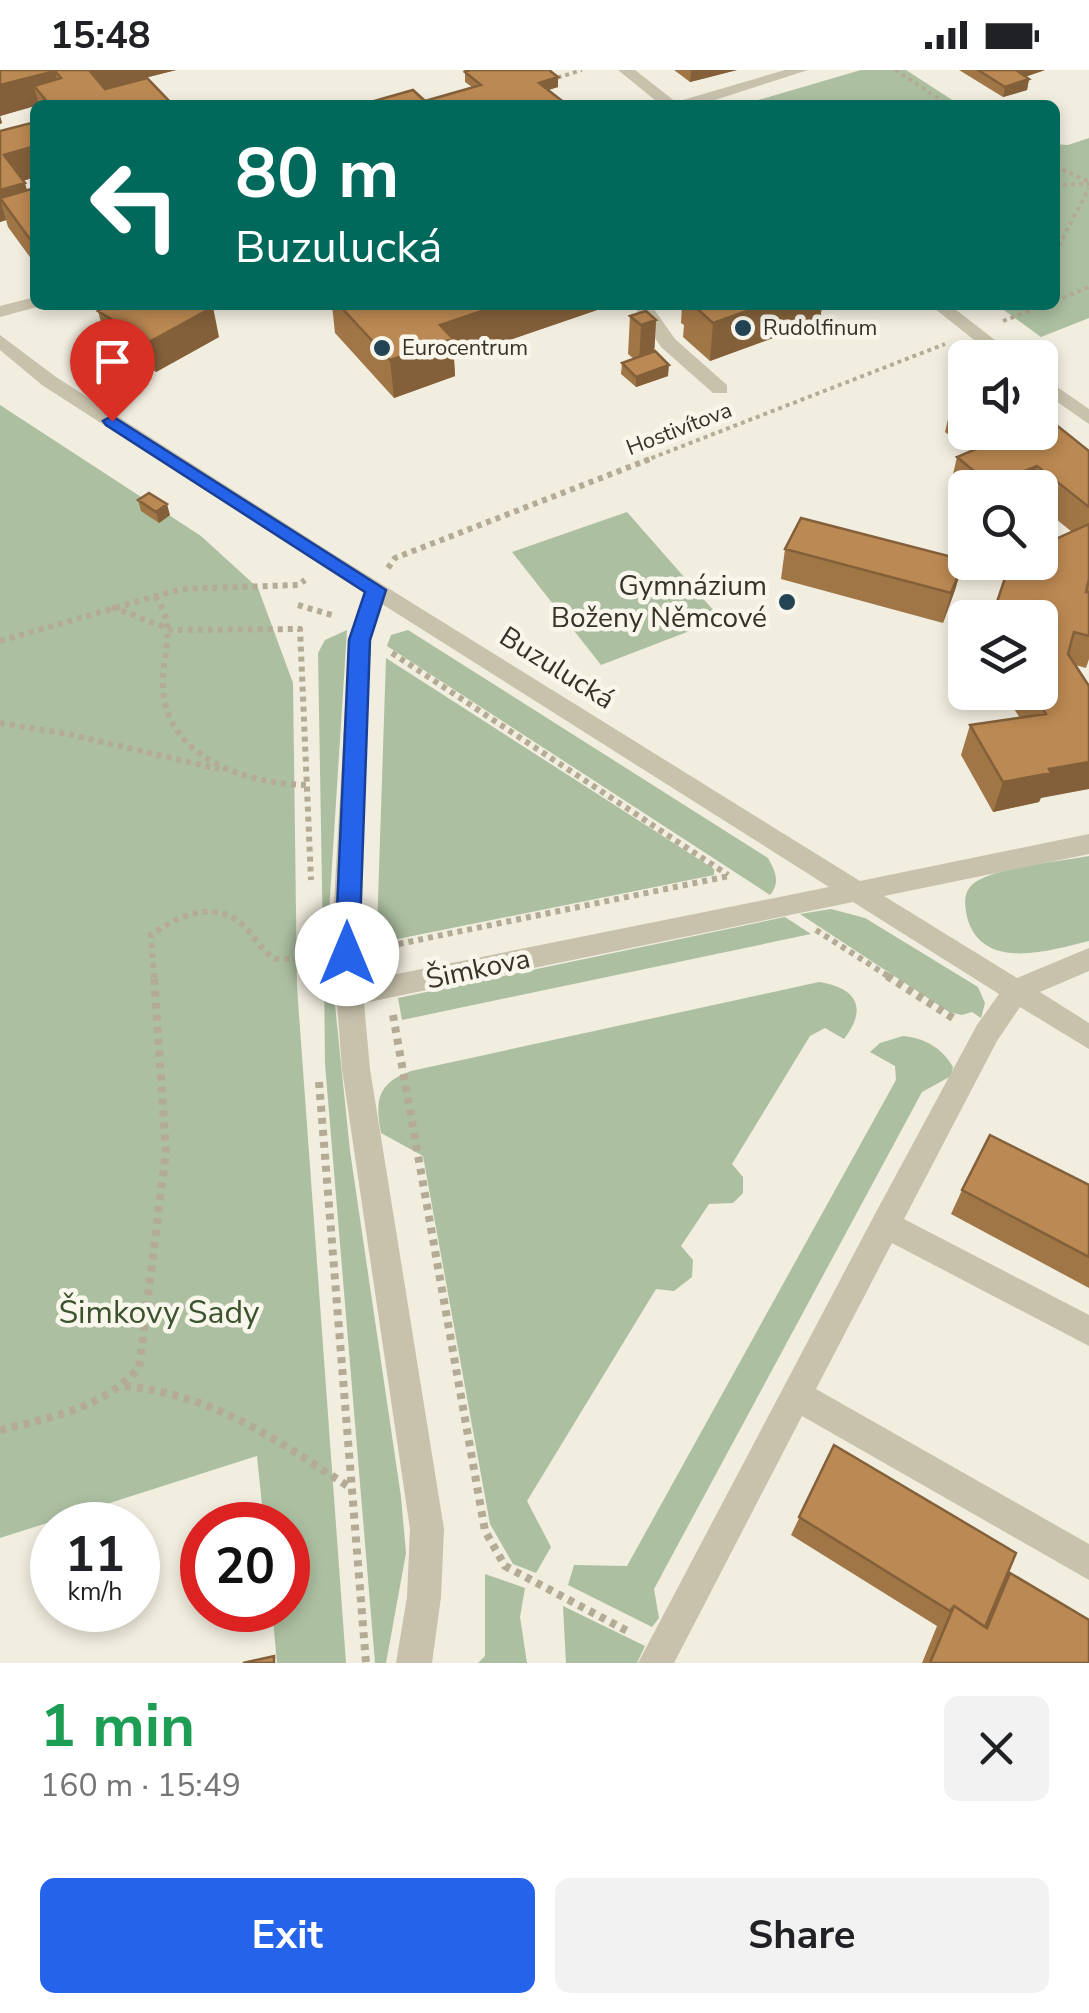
<!DOCTYPE html>
<meta charset="utf-8">
<style>
body{margin:0;font-family:"Nunito Sans",sans-serif;background:#f2f2f2;color:#202124;height:100vh;display:flex;flex-direction:column;font-size:38px;white-space:nowrap}
*{box-sizing:border-box;margin:0}
p{font-size:32px;color:#757577}
.icon{flex:none;width:55px;height:55px;fill:none;stroke:currentColor;stroke-width:2;stroke-linecap:round;stroke-linejoin:round}
.map{position:relative;height:1593px;overflow:hidden}
.panel{display:flex;flex-direction:column;background:#fff;flex:1}
.panel>*{flex:none}
.banner{position:absolute;left:30px;top:30px;width:1030px;height:210px;border-radius:15px;box-shadow:0 5px 15px #0003;background:#00695c;color:#fff;overflow:hidden}
.fabs{position:absolute;left:948px;top:270px;display:grid;gap:20px}
.fabs a{display:grid;place-items:center;width:110px;height:110px;border-radius:15px;background:#fff;box-shadow:0 5px 15px #0003;font-size:50px}
.speed{position:absolute;left:30px;top:1432px;display:flex;gap:20px;font-size:50px;font-weight:700;text-align:center}
.speed>*{display:grid;place-content:center;width:130px;height:130px;border-radius:50%;background:#fff;box-shadow:0 5px 15px #0003;line-height:1}
.speed small{font-size:25px;font-weight:400}
.speed .limit{border:15px solid #d22;background:#fff;color:#111}
.pin{position:absolute;display:grid;place-items:center;width:85px;height:85px;color:#fff;margin:-102px -42px;border-radius:50% 50% 50% 0;rotate:-45deg;box-shadow:0 0 10px #0007}
.pin .icon{rotate:45deg}
.me{position:absolute;width:110px;margin:-55px;rotate:0deg;stroke-linejoin:round;filter:drop-shadow(0 0 8px #0008)}
.turn{display:flex;align-items:center;gap:35px;height:210px;padding:0 40px;font-size:45px}
.turn .icon{width:130px;height:130px;stroke-width:2.5}
.turn b{display:block;font-size:70px;line-height:85px}
.round{display:grid;place-items:center;flex:none;width:105px;height:105px;border-radius:15px;background:#f2f2f2}
.head{display:flex;align-items:center;justify-content:space-between;height:170px;padding:0 40px}
h1{font-size:60px;font-weight:700;line-height:75px;color:#1e9e55}
.button{display:flex;gap:20px;margin-top:auto;padding:20px 40px}
.button a{flex:1;height:115px;border-radius:15px;background:#2563eb;color:#fff;font-size:40px;font-weight:700;line-height:115px;text-align:center}
.button a+a{background:#f2f2f2;color:#202124}
.status{display:flex;justify-content:space-between;align-items:center;height:70px;padding:0 50px;background:#fff;direction:ltr}
.status svg{height:28px;fill:currentColor}
.map>svg:first-child{display:block}
.green{fill:#acbfa0}
.lines{fill:none;stroke-linecap:round;stroke-linejoin:round}
.path-far2{stroke:#b4ab96;stroke-width:4;stroke-dasharray:4 4;stroke-linecap:butt}
.path-far1{stroke:#b4ab96;stroke-width:6;stroke-dasharray:5 5;stroke-linecap:butt}
.path{stroke:#b4ab96;stroke-width:8;stroke-dasharray:6 6;stroke-linecap:butt}
.minor{fill:#c8c1ac;fill-rule:evenodd}
.wall{fill:#a17647}
.shaded-wall{fill:#83603a}
.building{fill:#bb8953;stroke:#83603a;stroke-width:2.5}
.route{fill:#2563eb;stroke:#184099;stroke-width:2.5}
.poi-dot{fill:#234454;stroke:#f9f6eb;stroke-width:4}
.labels{text-anchor:middle;dominant-baseline:central;stroke-width:9;stroke-linejoin:round;paint-order:stroke}
.far-poi-label{font-size:22px;fill:#37322a;stroke:#f9f6eb;text-anchor:start}
.far-street-label{font-size:22px;fill:#37322a;stroke:#f9f6eb}
.poi-label{font-size:28px;fill:#37322a;stroke:#f9f6eb;text-anchor:end}
.street-label{font-size:28px;fill:#37322a;stroke:#f9f6eb}
.near-park-label{font-size:32px;fill:#3c5330;stroke:#f9f6eb}
</style>
<div class="status"><b>15:48</b><svg viewBox="0 0 49 12"><path d="M0 12V9h3v3zM5 12V6h3v6zM10 12V3h3v9zM15 12V0h3v12zM26 1h20v11H26zM47 4h2v5h-2z"/></svg></div>
<div class="map">
<svg width="1089" height="1593" viewBox="0 0 1089 1593">
<rect width="100%" height="100%" fill="#f1eddf"/>
<path class="green" d="M861 0H906L960 35H741Z
M1089 68V248L1041 267 997 235H1055V74L1068 75Z
M0 335 201 466 258 518 293 613 297 917 346 1593H277L272 1540H288V1455H264L257 1386 0 1468Z
M627 442 721 549 601 595 512 482Z
M347 560 327 873 323 874 318 583 325 570Z
M408 560 768 788C775 801 781 812 770 825L387 576 391 565Z
M386 588 714 799V805L353 878 354 850 377 860Z
M1089 786V871C1051 880 982 903 967 847 965 836 963 826 970 817 984 798 1064 791 1089 786Z
M831 839 865 848 978 917 985 933 981 948 972 942 962 945 949 942 800 844Z
M785 847 811 864 402 950 398 928Z
M331 896 350 1081 401 1427 406 1483 386 1593H375L325 994 324 899Z
M819 912C857 918 868 938 844 969L825 958 810 966 732 1094 743 1107V1123L733 1133 709 1134 681 1176 693 1190 692 1207 674 1221 656 1219 527 1431 551 1477 536 1503 513 1494 490 1454 423 1086 381 1063C375 1031 377 1013 411 1001Z
M903 966C925 968 942 978 953 997L951 1006 922 1022 654 1519 659 1548 652 1557 568 1515 574 1495 627 1496 896 1010 895 996 870 982 880 973Z
M485 1504 525 1518 520 1547 527 1593H478L485 1586Z
M563 1536 645 1576 637 1593H566Z"/>
<g class="lines">
<path class="path-far2" d="M895 0 949 35
M550 10 582 0
M1055 96 1089 112
M1055 115 1089 114
M1055 183 1089 118
M1055 231 1089 217
M1003 251 1043 235
M644 391 945 274"/>
<path class="path-far1" d="M388 498 395 488 650 389
M155 526C179 562 162 577 163 615 164 687 246 714 306 715
M298 535 335 546
M112 537 172 560 300 559 311 810
M0 571 181 519 298 515 305 510
M392 583 728 805
M0 653 68 664 219 699
M816 860 891 908
M379 878 729 806
M154 908 151 865C181 844 218 828 247 859 257 870 262 881 275 889H317"/>
<path class="path" d="M887 906 956 950
M393 945 485 1461 505 1496 631 1563
M319 1012 366 1593
M125 1316C218 1326 275 1370 351 1418
M0 1360C52 1347 101 1339 139 1298L166 1081 154 906"/>
<path class="minor" d="M618 0H635L676 32 785 0H808L699 35H661Z
M35 227V235L41 236 0 247V236Z
M633 235H651L675 269 727 315V323H713L661 277Z
M930 235H950L1018 288H997Z
M0 265 56 307 338 487 860 811 1089 764V784L884 826 1017 908 1089 878V901L1040 922 1089 953V979L1020 937 997 971 904 1149 1089 1245V1276L892 1173 816 1319 1089 1474V1510L802 1346 674 1593H638L875 1144 977 955 999 924 853 832 364 933 370 999 444 1459 441 1527 432 1593H396L407 1527 410 1459 342 999 332 867 349 570 364 523 42 315 0 280ZM382 534 829 817 362 911 358 867 371 570Z
M1040 305 1089 339V354L1040 320Z"/>
</g>
<path class="wall" d="M0 0H176L105 18 173 35H35L0 46 2 53 0 54Z
M463 0H549L558 17 548 20 561 30V35H374V31H425L472 17 465 12V2Z
M674 0H737L690 12Z
M959 0H1045L1025 7 1029 9 1027 20 1003 27Z
M35 52V107L23 111 27 120 35 118V194L8 157 6 150 0 152V61Z
M332 235H600V239L454 289 455 306 394 328 335 263Z
M682 235H822L820 251 710 291 683 267 684 255 681 253Z
M98 241 219 267 156 302 106 271Z
M630 246 656 250 654 281 668 306 636 317 621 304 622 293 634 289 628 284Z
M965 327V362H1040L1089 381V589L1086 598 1075 595 1039 732 993 742 961 685 970 655 1020 648 1003 622H1040V548H992L1007 502 1030 508 1072 462 1040 436V418H965V430L950 417 957 387 971 381 945 362 952 332Z
M138 430 170 445 159 453 141 441Z
M785 479 964 490 955 520 943 553 781 509Z
M1089 1115V1218L951 1144 962 1120Z
M834 1375 1005 1508 1010 1503 1089 1593H922L937 1556 791 1465Z"/>
<path class="shaded-wall" d="M85 0H176L90 22Z
M691 0H737L690 12Z
M1015 0H1045L1012 11Z
M55 1 62 30 34 16 39 35 0 46 2 53 0 54V15Z
M558 7V17L539 23V13Z
M1029 9 1027 20 1003 27 1005 17Z
M35 76V107L12 114 4 85Z
M25 113 33 142 0 128V120Z
M0 128 6 150 0 152Z
M500 235H600V239L454 289 455 306 394 328 390 290 440 255Z
M764 235H822L820 251 710 291 713 253Z
M213 237 219 267 156 302 149 272Z
M656 250 654 288 639 293 641 255Z
M669 295 668 306 636 317V307Z
M1037 396 1030 418H991V415Z
M167 434 170 445 159 453 156 442Z
M964 490 955 520 943 553 951 523Z
M1089 692V719L1041 728 1039 732 993 742 1003 712 1049 699Z"/>
<path class="building" d="M0 0H89L105 19 147 8 173 35H50L34 16 61 8 55 1 0 15Z
M470 0H549L558 7 539 13 561 30 545 35H533L530 32 519 35H506L502 32 490 35H379L374 31 413 20 425 31 481 15 465 2Z
M978 0H1016L1029 9 1005 17Z
M35 52V76L4 85 25 113 0 120V61Z
M35 118V172H32L0 128Z
M109 235H211L213 237 149 272 98 241Z
M339 235H500L440 255 453 269 390 290Z
M693 235H764L713 253Z
M646 241 656 250 641 255 630 246Z
M655 281 669 295 636 307 622 293Z
M965 327V341L952 332Z
M1040 342 1089 381V437L1037 396 991 415 957 387 1002 368 994 362H1040Z
M149 423 167 434 156 442 138 430Z
M801 448 964 490 951 523 785 479Z
M1089 454V509L1086 522H1089V566L1074 562 1068 584 1089 616V692L1049 699 1051 703 1003 712 970 655 1046 644 1033 622H1040V548H1016L994 541 1007 502 1030 508 1035 492H1040V476Z
M990 1065 1089 1115V1187L962 1120Z
M834 1375 1016 1483 985 1557 954 1536 950 1541 799 1447Z
M1010 1503 1089 1550V1593H930L954 1536 987 1558Z
M274 1586V1593H243Z"/>
<path class="route" d="M112 346 386 520 370 570 359 884 355 891H338L335 884 349 570 365 522 106 355 103 351Z"/>
<g class="poi-dot">
<circle cx="743" cy="258" r="10"/>
<circle cx="382" cy="278" r="10"/>
<circle cx="787" cy="532" r="10"/>
</g>
<g class="labels">
<g class="far-poi-label">
<text x="763" y="258">Rudolfinum</text>
<text x="402" y="278">Eurocentrum</text>
</g>
<g class="far-street-label">
<text transform="translate(679 359) rotate(-21)">Hostivítova</text>
</g>
<g class="poi-label">
<text x="767" y="516">Gymnázium<tspan x="767" dy="32">Boženy Němcové</tspan></text>
</g>
<g class="street-label">
<text transform="translate(557 598) rotate(32)">Buzulucká</text>
<text transform="translate(478 899) rotate(-12)">Šimkova</text>
</g>
<g class="near-park-label">
<text x="159" y="1242">Šimkovy Sady</text>
</g>
</g>
</svg>
<div class="fabs">
<a><svg class="icon" aria-label="sound" viewBox="0 0 24 24"><path d="M4 9h4l5-4v14l-5-4H4zM17 9q2 3 0 6"/></svg></a>
<a><svg class="icon" aria-label="search" viewBox="0 0 24 24"><circle cx="10" cy="10" r="6"/><path d="M15 15l6 6"/></svg></a>
<a><svg class="icon" aria-label="layers" viewBox="0 0 24 24"><path d="M12 4l9 5-9 5-9-5zM3 14l9 5 9-5"/></svg></a>
</div>
<div class="speed"><div>11<small>km/h</small></div><div class="limit">20</div></div>
<div class="pin" style="left:112px;top:351px;background:#d93025"><svg class="icon" aria-label="arrive" viewBox="0 0 24 24"><path d="M6 21V4h12l-3 4 3 4H6"/></svg></div>
<svg class="me" style="left:347px;top:884px" viewBox="-20 -20 40 40"><circle r="19" fill="#fff"/><path d="M0-13L10 11 0 6-10 11z" fill="#2563eb"/></svg>
<div class="banner">
<div class="turn"><svg class="icon" aria-label="left" viewBox="0 0 24 24"><path d="M17 20v-9H6M10 6l-5 5 5 5"/></svg><div><b>80 m</b>Buzulucká</div></div>
</div>
</div>
<section class="panel">
<div class="head"><div><h1>1 min</h1><p>160 m · 15:49</p></div><a class="round"><svg class="icon" aria-label="close" viewBox="0 0 24 24"><path d="M6 6l12 12M18 6L6 18"/></svg></a></div>
<div class="button"><a>Exit</a><a>Share</a></div>
</section>
